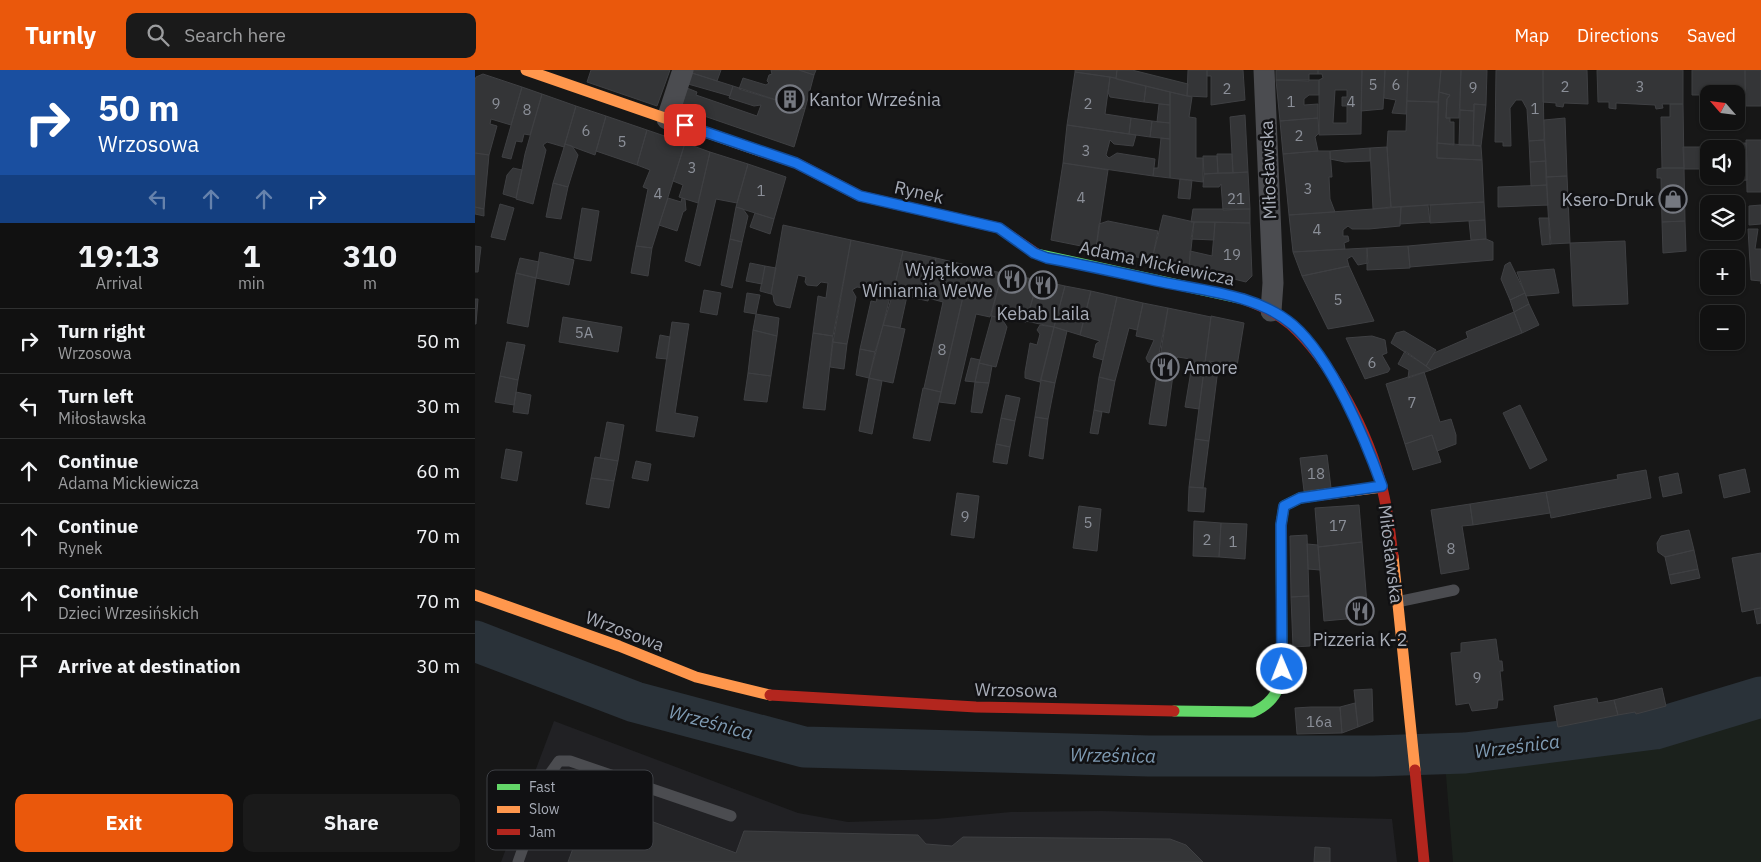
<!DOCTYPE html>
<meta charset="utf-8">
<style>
body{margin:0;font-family:"IBM Plex Sans",sans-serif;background:#1a1a1a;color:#f1f3f6;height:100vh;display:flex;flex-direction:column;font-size:19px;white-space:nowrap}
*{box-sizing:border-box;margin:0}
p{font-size:16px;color:#9c9d9f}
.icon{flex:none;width:28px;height:28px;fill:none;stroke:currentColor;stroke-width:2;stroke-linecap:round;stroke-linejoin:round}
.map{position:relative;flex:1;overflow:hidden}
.details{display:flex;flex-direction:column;background:#111;width:475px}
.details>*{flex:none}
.guide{background:#1a4fa0;color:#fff;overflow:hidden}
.needle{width:32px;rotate:298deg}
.controls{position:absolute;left:1225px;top:15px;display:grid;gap:10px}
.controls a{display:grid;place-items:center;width:45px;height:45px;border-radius:10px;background:#111;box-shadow:0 1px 4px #0004,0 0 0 1px #303131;font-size:25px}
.pin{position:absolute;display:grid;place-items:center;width:42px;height:42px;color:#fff;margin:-21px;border-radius:10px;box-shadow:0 2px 8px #0006}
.me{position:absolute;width:55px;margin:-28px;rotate:359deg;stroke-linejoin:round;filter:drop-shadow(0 0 4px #0008)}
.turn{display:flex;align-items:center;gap:18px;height:105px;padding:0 15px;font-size:22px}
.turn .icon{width:65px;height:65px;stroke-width:2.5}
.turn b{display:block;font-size:35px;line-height:42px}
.lanes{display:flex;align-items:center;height:48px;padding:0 15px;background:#0003;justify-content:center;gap:25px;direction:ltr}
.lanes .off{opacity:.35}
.eta{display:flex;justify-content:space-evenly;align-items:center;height:85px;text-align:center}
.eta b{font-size:30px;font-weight:700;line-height:35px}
.button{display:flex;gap:10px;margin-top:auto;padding:10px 15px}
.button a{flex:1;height:58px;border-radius:10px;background:#ea580c;color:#fff;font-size:20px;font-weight:700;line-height:58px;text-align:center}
.button a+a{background:#1a1a1a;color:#f1f3f6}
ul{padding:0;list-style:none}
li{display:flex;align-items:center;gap:15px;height:65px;padding:0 15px;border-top:1px solid #303131}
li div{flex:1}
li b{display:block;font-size:19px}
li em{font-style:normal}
header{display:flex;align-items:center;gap:30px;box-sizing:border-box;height:70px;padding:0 25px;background:#ea580c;color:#fff}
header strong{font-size:24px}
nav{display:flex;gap:28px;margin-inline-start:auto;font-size:18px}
.search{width:350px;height:45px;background:#1a1a1a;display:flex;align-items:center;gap:12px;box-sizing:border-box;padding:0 18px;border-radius:10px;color:#9c9d9f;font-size:19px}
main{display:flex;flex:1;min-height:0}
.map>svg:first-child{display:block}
.built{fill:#212124}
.green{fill:#1b211c}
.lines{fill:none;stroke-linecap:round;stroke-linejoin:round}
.river{stroke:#2a3239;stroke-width:41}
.building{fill:#343537;stroke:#3f4043;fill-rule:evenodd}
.lane{stroke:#4b4c50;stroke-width:11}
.street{stroke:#4b4c50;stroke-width:21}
.fast{stroke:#63d668;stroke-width:11}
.slow{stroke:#ff974d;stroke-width:11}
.jam{stroke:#b3261e;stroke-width:11}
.route-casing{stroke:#114b97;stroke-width:12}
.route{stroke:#1a73e8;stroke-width:9}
.labels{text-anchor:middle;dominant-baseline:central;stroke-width:5;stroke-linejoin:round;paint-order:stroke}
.number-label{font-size:15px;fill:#8b8f98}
.poi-label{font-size:18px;fill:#a8adb8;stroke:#111113;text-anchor:start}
.street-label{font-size:18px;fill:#a8adb8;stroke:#111113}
.water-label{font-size:19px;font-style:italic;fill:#7f9bb3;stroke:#111113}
.key{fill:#111113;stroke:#3e4045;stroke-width:1}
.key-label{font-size:14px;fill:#a8adb8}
</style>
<header>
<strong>Turnly</strong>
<div class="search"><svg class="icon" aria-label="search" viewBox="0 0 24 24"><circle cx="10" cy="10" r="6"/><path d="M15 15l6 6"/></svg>Search here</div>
<nav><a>Map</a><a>Directions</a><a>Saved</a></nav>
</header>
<main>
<section class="details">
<div class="guide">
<div class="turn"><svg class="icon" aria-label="right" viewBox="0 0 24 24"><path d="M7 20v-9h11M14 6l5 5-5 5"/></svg><div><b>50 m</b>Wrzosowa</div></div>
<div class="lanes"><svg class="icon off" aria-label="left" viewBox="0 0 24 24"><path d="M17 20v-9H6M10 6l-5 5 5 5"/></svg><svg class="icon off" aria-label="ahead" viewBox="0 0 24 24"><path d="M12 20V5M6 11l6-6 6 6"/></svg><svg class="icon off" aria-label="ahead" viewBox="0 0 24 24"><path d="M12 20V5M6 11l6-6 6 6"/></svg><svg class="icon" aria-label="right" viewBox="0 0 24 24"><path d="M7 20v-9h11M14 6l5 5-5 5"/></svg></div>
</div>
<div class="eta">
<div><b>19:13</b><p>Arrival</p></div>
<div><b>1</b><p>min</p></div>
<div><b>310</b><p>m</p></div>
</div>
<ul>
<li><svg class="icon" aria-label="right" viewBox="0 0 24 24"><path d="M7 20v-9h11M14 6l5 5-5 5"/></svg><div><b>Turn right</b><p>Wrzosowa</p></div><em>50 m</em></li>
<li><svg class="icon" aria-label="left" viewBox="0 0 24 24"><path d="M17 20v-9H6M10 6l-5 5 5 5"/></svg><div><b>Turn left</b><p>Miłosławska</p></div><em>30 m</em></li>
<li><svg class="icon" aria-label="ahead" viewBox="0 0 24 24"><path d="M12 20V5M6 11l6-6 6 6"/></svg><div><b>Continue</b><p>Adama Mickiewicza</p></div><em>60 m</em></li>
<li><svg class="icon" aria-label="ahead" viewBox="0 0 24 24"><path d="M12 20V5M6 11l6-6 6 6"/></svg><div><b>Continue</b><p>Rynek</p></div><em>70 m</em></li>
<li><svg class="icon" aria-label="ahead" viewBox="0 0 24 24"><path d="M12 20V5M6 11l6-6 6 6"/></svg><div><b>Continue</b><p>Dzieci Wrzesińskich</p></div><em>70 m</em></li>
<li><svg class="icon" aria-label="arrive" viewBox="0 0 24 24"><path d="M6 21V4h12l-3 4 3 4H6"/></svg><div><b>Arrive at destination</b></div><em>30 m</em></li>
</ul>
<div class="button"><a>Exit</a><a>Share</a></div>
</section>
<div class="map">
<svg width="1286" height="792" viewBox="0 0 1286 792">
<rect width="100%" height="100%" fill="#171717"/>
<path class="built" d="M79 651 323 743 373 752 461 749 536 742 627 741 917 749 922 792H26Z"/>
<path class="green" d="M1286 638V792H978L970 693 1181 670Z"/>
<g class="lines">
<path class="river" d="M0 571 160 632 329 677 674 686H898L990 683 1180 659 1286 627"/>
</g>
<path class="building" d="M116 0H195L182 36 112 12Z
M218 0H246L242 11 217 3Z
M296 0H324L339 5 330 39 264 19 268 8 291 15 294 13 292 11 294 5 297 4Z
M324 0H341L339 5Z
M600 0H642L641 8 600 2Z
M642 0H657L713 14 712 26 641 9Z
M713 0H732V27L712 26Z
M732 0H768L770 30 736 35V6H732Z
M801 0H843V4H834V11L801 10Z
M843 0H887L886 64 844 65V10L848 8 847 4H843ZM860 20H872V27H867V36H872V53H858Z
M887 0H910L908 39 886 41Z
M910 0H933L931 44 917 43 921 30 909 28Z
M933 0H966L963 32 932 31Z
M966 0H986L984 48H971L972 29 975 25 964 22Z
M986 0H1012L1011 35 999 34V41L985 40Z
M1021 0H1068L1069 70 1054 71 1052 39 1047 30H1041L1035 38 1036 76H1028V72H1020Z
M1068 0H1112L1113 34 1089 33 1088 37 1081 36V33L1068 32Z
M1122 0H1208V34H1187L1188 38 1181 39 1180 35 1141 33V39L1134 38V32H1123Z
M1217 0H1270V25H1217Z
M1270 0H1286V36H1271Z
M600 2 635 7 630 44 656 48 654 64 592 55Z
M217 3 258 16 255 26 213 14Z
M8 4 47 17 36 55 16 49 15 54 22 56 14 85 0 83V10L1 7Z
M635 7 671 16 669 32 635 27 633 22Z
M801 10H844V25H834L829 29V35L843 34V48L805 51Z
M258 16 330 39 319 77 206 38 212 18 222 22 221 25 282 46 286 35 279 36 254 28Z
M671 16 695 22V35L669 32Z
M47 17 67 24 55 65 49 64 47 72 41 71 36 89 27 87Z
M695 22 717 27 714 47 721 48V88H728V112L695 108Z
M964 22 975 25 972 29 971 48H975V52H979V75L962 73Z
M67 24 101 36 89 77 72 72 68 75 71 80 58 134 41 129 50 84Z
M932 31 963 32 962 88 1007 90 1009 132 916 137 912 77 913 61H931Z
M684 34 695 35V53L682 52Z
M999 34 1011 35 1006 76 998 75Z
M1195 34H1208L1209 98H1187L1186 47H1195Z
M101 36 131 46 120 85 90 74Z
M985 40 999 41 998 75H984Z
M770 45 773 102 758 103 755 47Z
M131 46 172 60 162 95 121 81Z
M656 48 677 51 675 67 654 64Z
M843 48 844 63 840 67 843 81 808 84 805 51Z
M1090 48 1092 106 1071 107 1069 50Z
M677 51 695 53V69L675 67Z
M592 55 661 65 658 76 639 74 635 70 631 85 634 88 642 83 680 89 678 106 588 93Z
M172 60 210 73 177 178 161 176 173 119 168 117 175 100 162 95Z
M686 68 695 69V108L678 106 679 98H683Z
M1069 70 1071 91 1055 92 1054 71Z
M1271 70H1286V122H1272Z
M210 73 235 82 223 133 204 127 208 115 198 111Z
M962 73 1006 76 1007 90 962 88Z
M1271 73 1272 94H1261V79H1254V74Z
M90 74 97 76 103 85 93 117 78 113Z
M912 77 916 137 898 139 895 78Z
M1208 77H1227L1228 99H1209Z
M895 78V91L870 92 855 89V81Z
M843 81H855L857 107H854L855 129 860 142 814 145 808 84Z
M235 82 273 94 262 133 241 129 225 196 210 191Z
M0 83 14 85 9 139 0 137Z
M742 84H757L758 103H743Z
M728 86H742L743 103 729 104Z
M1071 91 1072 115 1056 116 1055 92Z
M588 93 633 100 621 179 576 170Z
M273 94 311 107 299 149 261 137Z
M1261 94H1272V110L1254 111V106H1261Z
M38 98 47 100 41 128 28 124 32 105Z
M1187 98H1209L1210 151 1187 152 1186 108H1182V99Z
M773 102 775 139 748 140 746 114 744 117H728L729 104Z
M1092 106 1095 173 1075 174 1071 107Z
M705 109 717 110 715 129 703 128Z
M78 113 93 117 86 149 71 147Z
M1072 115 1073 135 1023 137V117Z
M193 128 206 132 207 128 210 129 211 140 208 142 202 161 184 155Z
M1009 132 1010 150 955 153V135Z
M25 134 39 138 30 170 16 167Z
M953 135 955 152 925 154 926 137Z
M1286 135V154L1274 155V136Z
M0 137 9 139V146L0 144Z
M261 137 268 139 273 146 267 172 255 169Z
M926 137 925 156 894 159H877L873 156 868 160V166H873L874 171 869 173 870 179 818 182 814 145Z
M107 138 124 141 116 191 99 188Z
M718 139H775V153L716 152Z
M280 143 299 149 295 164 275 157Z
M688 145 719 152 714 198 677 190Z
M1064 148H1074L1076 174 1067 175Z
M1010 150 1011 169 996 170 994 151Z
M633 151 683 161 677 190 621 179 624 154Z
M1210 151 1211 181 1188 183 1187 152Z
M719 152H740L739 170 716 169Z
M740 152 775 153 777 206 771 212 714 198 715 181 737 186Z
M308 155 376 170 358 266 338 263 343 226 351 228 353 213 346 212 342 216 332 215 330 212 331 207 323 205 315 238 301 235 299 232 298 225 296 224Z
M1273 159H1283L1280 179H1286V214V211L1276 210Z
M255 169 267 172 257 218 246 215Z
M1011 169 1018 172V190L935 197 933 176Z
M376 170 428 181 418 223 400 282 385 279 396 231 401 232 404 220 382 217 377 220 381 227 372 274 358 272Z
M1150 171 1153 234 1098 236 1095 173Z
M0 176 6 177 3 202H0Z
M161 176 177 178 173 206 156 203Z
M933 176 935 198 892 200V178Z
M892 178 893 193 883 195 877 186 872 189 874 196 827 206 818 182Z
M428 181 461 188 453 231 418 223Z
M65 182 99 190 94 215 61 208Z
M45 188 64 192 61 208 41 203Z
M461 188 495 196 466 322 449 318 468 232 453 228Z
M1035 192 1050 223 1035 230 1026 209 1030 195Z
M275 193 290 196 287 214 271 211Z
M290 196 301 198 296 224 285 221Z
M495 196 527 203 515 247 501 244 480 334 464 332Z
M874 196 899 251 853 259 827 206Z
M1079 199 1084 223 1051 226 1042 202Z
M41 203 61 208 53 257 32 253Z
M527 203 563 210 551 252 516 246Z
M563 210 590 216 579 257 551 251Z
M590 216 616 221 605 265 579 257Z
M229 220 246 223 242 245 225 242Z
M616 221 642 227 628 290 618 287 621 274 625 271 605 265Z
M272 223 285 225 281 244 269 242Z
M416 223 432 226 425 258 408 255Z
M1050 223 1054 234 1039 242 1035 230Z
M642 227 668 233 662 260 654 258 640 311 624 307Z
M0 229H3L1 254H0Z
M668 233 693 238 682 294 673 292 671 288 679 270 661 266Z
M1054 234 1064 255 1047 263 1039 242Z
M693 238 736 247 724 339 710 337 716 301 720 296 715 289 703 287 699 290 697 285 692 289 699 298 691 356 674 354Z
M1039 242 1047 263 956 300 951 296 959 283 993 268 991 262Z
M281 244 304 248 302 266 278 260Z
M517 246 527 249 532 257 521 297 504 293Z
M736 246 769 253 762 296 734 291 743 299 734 371 720 369Z
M88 247 147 257 143 282 84 272Z
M197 252 214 254 200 343 223 347 219 367 181 361Z
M408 255 430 259 418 313 394 308Z
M565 255 579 257 565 312 550 308V302L555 273 562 275 565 264 562 260Z
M579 257 592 261 580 313 566 310Z
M278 260 302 266 296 306 273 303Z
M929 261 961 280 951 296 916 273 921 263Z
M338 263 358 266 350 340 328 338Z
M185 265 195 267 192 289 181 288Z
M897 266 910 270 912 283 907 285 915 299 913 302 890 309 871 268Z
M32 272 50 275 43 310 25 306Z
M358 272 372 274 369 299 355 297Z
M385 279 400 282 394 308 381 305Z
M930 281 947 293 956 300 933 308 934 300 923 294Z
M496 288 505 290 500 312 490 311Z
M504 293 517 296 514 313 500 312Z
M949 302 965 352 976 349 981 365V374L962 381 957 365 930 374 911 314Z
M273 303 296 306 292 332 269 330Z
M25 306 43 310 39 335 20 332Z
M624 307 640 311 634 343 619 340Z
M394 308 407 311 397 364 384 361Z
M566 310 580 313 573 349 560 347Z
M500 312 514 313 507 343 496 342Z
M448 318 466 322 455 371 438 368Z
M41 322 56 325 53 344 38 342Z
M531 325 545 328 540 351 526 348Z
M1045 335 1072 390 1055 399 1028 343Z
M619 340 627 342 623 364 615 363Z
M560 347 573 349 568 389 554 386Z
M526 348 540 351 535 377 521 374Z
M132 352 149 355 143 391 125 388Z
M957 365 966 392 938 400 930 374Z
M720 369 734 371 728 418 714 417Z
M521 374 535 377 532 394 518 392Z
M31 379 47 382 42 411 26 408Z
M852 385 856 418 829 421 825 388Z
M120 387 143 391 139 411 116 408Z
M161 391 176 394 173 411 157 408Z
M1270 399 1275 422 1249 428 1244 405Z
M1171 400 1176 428 1076 448 1071 422 1143 409 1142 405Z
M1203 403 1207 423 1188 427 1184 407Z
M116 408 139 411 134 438 111 434Z
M714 417 731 418 729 442 713 441Z
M1071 422 1075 443 998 455 995 434Z
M482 423 504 426 499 468 476 465Z
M995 434 998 455 987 456 994 499 966 504 956 440Z
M884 435 887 472 843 477 840 438Z
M604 436 626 439 622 481 598 478Z
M719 451 746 453 744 487 718 486Z
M746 453 772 454 770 489 744 487Z
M1214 460 1219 480 1190 487 1183 482 1182 473 1186 466Z
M832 465 834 526 816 527 815 466Z
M887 472 893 547 849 551 843 477Z
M832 474 843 475 845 500 833 499Z
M1219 480 1223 499 1194 505 1190 487Z
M1286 483V538L1267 542 1257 488Z
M1223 499 1225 508 1196 514 1194 505Z
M834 526 835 576 818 577 816 527Z
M1286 538V553L1282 554 1279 539Z
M1021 569 1024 591H1027L1028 601H1025L1028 630H1023L1022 638 997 641 994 633 981 635 976 583 986 582V573Z
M1187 618 1191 636 1161 644 1160 642 1143 645 1139 630Z
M897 619 898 651 883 657 879 620Z
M1122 628 1123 633 1139 630 1143 645 1083 657 1079 636Z
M880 633 883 657 867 663 865 637Z
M836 637H865L867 663 822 664 820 638Z
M125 732 261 783 269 761 443 765 451 774 477 776 488 767 695 769 711 775 728 792H93L114 735Z
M840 777 855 778V792H839Z"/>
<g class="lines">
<path class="lane" d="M922 532 979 520
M43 792 74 705 84 691H95L256 746"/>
<path class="street" d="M789 0 798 213 796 241
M192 49 208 0"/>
<path class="fast" d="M562 184 768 229
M699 641 778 642C794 635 802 625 807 608L806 455 809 436 825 428 845 425"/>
<path class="slow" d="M51 0 285 81
M845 425 907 417
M918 486 940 700
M0 525 144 576 221 607 295 625"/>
<path class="jam" d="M285 81 321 93 385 126 524 158 562 184
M768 229C785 235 801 242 815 254 857 292 894 364 907 418 913 440 915 464 918 486
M295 625 501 637 699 641
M940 700 949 792"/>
</g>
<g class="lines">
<g class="route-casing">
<path id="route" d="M210 55 321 93 385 126 524 158 559 183 572 188C610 195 649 204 687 212 731 221 783 225 818 255 857 289 890 369 907 416L825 428 809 436 806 455 807 599"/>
</g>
<use href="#route" class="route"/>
</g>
<defs>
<g id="building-ring" transform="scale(1.4375)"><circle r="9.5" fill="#111113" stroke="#757880" stroke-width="1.5"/><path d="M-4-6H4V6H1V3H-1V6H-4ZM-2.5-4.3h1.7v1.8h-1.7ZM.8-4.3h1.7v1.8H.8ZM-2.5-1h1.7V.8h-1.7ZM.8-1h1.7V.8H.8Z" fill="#757880"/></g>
<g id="shop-ring" transform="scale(1.4375)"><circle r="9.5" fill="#111113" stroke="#757880" stroke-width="1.5"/><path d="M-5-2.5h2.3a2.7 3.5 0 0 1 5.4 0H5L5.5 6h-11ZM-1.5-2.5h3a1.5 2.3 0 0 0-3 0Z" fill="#757880"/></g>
<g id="restaurant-ring" transform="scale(1.4375)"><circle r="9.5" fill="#111113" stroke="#757880" stroke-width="1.5"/><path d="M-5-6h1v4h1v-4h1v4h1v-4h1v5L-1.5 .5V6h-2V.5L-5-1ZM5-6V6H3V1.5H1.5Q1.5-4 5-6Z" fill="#757880"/></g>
</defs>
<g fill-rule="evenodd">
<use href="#building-ring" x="315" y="29"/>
<use href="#shop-ring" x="1198" y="129"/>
<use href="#restaurant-ring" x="537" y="209"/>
<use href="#restaurant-ring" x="568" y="215"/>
<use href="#restaurant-ring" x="690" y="297"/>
<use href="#restaurant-ring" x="885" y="541"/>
</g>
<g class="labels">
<g class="number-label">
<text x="898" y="14">5</text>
<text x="921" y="14">6</text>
<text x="1090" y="16">2</text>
<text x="1165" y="16">3</text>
<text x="998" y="17">9</text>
<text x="752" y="18">2</text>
<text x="816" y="31">1</text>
<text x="876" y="31">4</text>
<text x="21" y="33">9</text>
<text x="613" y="33">2</text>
<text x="1060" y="38">1</text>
<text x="52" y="39">8</text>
<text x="111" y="60">6</text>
<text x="824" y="65">2</text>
<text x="147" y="71">5</text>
<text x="611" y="80">3</text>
<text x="217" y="97">3</text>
<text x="833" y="118">3</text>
<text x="286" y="120">1</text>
<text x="183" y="123">4</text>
<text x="606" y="127">4</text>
<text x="761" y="128">21</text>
<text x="842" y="159">4</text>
<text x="757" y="184">19</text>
<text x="863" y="229">5</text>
<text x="109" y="262">5A</text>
<text x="467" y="279">8</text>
<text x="897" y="292">6</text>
<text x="937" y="332">7</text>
<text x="841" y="403">18</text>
<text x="490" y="446">9</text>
<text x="613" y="452">5</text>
<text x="863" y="455">17</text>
<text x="732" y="469">2</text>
<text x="758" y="471">1</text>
<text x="976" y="478">8</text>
<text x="1002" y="607">9</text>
<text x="844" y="651">16a</text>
</g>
<g class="poi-label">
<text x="334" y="29">Kantor Września</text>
<text x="1179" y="129" text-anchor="end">Ksero-Druk</text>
<text x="518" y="199" text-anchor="end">Wyjątkowa<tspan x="518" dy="21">Winiarnia WeWe</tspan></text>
<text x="568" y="243" text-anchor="middle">Kebab Laila</text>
<text x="709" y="297">Amore</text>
<text x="885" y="569" text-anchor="middle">Pizzeria K-2</text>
</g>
<g class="street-label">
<text transform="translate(793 100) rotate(-92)">Miłosławska</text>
<text transform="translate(444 122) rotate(13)">Rynek</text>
<text transform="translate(682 193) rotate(12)">Adama Mickiewicza</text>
<text transform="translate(916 484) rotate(83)">Miłosławska</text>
<text transform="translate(150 561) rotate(21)">Wrzosowa</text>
<text transform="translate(541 620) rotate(1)">Wrzosowa</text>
</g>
<g class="water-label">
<text transform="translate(236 652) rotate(15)">Wrześnica</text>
<text transform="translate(1042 676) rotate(-7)">Wrześnica</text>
<text transform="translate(638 685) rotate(1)">Wrześnica</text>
</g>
</g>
<rect x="12" y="700" width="166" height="80" rx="8" class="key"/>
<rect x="22" y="714" width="23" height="6" fill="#63d668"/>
<rect x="22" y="736" width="23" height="7" fill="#ff974d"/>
<rect x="22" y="759" width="23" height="6" fill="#b3261e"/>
<g class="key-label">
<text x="54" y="722">Fast</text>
<text x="54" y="744">Slow</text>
<text x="54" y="767">Jam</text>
</g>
</svg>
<div class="controls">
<a><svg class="needle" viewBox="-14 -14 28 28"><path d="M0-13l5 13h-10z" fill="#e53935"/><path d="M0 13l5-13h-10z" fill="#9c9d9f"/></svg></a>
<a><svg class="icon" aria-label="sound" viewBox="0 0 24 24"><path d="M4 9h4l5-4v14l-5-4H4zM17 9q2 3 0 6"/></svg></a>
<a><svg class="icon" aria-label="layers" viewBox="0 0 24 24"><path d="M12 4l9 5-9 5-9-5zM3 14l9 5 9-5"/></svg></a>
<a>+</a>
<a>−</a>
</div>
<div class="pin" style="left:210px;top:55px;background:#d93025"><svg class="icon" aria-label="arrive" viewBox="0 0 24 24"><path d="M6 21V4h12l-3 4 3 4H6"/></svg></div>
<svg class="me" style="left:807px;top:599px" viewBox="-20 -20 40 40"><circle r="17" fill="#1a73e8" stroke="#fff" stroke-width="3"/><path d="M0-11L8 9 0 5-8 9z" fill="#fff"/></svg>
</div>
</main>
